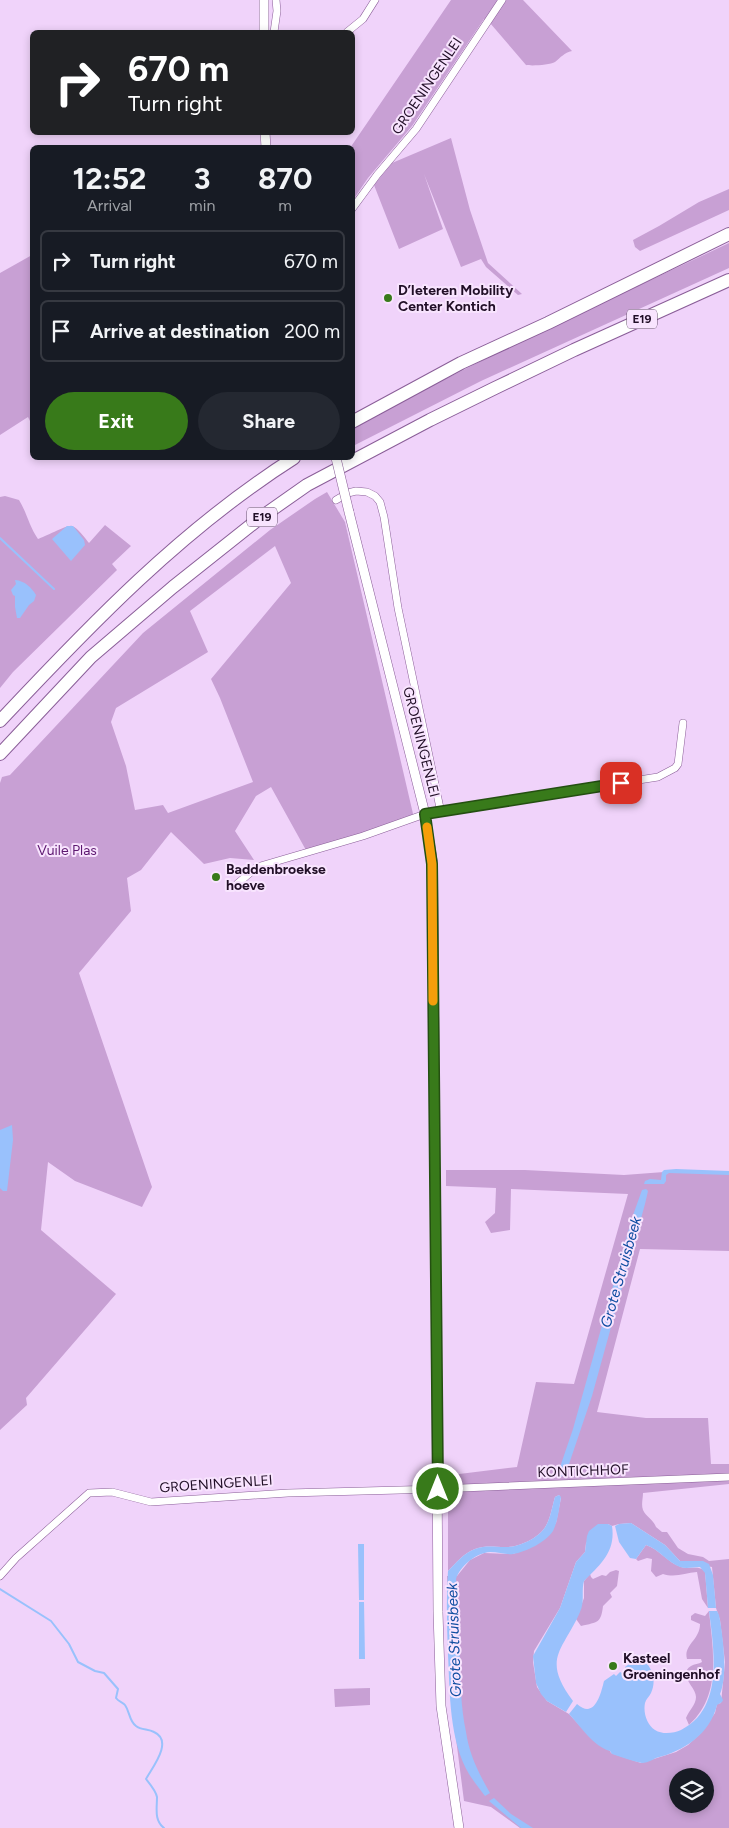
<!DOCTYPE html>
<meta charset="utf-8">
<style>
body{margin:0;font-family:Figtree,sans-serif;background:#242831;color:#f1f3f6;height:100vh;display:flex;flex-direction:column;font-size:19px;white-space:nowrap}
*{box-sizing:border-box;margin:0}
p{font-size:16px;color:#9ea1a6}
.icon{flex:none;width:28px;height:28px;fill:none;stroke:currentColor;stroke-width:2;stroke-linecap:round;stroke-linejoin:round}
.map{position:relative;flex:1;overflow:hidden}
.panel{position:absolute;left:30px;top:145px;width:325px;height:315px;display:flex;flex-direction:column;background:#171b24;border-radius:8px;box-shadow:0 2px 8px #0003}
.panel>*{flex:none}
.banner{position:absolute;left:30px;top:30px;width:325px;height:105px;border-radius:8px;box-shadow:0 2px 8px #0003;background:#202124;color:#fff;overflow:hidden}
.fabs{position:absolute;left:669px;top:1768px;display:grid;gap:10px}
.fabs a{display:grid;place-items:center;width:45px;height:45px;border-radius:50%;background:#171b24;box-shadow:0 2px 8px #0003;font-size:25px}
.pin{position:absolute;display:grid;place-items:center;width:42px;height:42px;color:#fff;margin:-21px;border-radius:10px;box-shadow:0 2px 8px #0006}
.me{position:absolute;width:55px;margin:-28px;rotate:0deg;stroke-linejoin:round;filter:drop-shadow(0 0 4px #0008)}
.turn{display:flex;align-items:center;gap:18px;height:105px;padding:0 15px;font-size:22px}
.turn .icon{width:65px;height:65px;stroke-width:2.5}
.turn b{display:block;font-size:35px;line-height:42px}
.eta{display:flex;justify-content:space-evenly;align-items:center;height:85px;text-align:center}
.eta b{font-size:30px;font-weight:700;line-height:35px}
.cta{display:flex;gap:10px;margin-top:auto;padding:10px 15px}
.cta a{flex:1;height:58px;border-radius:30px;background:#387a1a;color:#fff;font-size:20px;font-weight:700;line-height:58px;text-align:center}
.cta a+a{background:#242831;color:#f1f3f6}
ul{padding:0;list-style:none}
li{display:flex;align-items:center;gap:15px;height:62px;margin:0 10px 8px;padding:0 5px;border:2px solid #363941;border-radius:8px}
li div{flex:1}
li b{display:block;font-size:19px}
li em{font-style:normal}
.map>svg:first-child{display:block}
.green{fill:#c8a0d4;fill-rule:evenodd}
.water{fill:#99c1fc}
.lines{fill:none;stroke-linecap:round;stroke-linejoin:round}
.stream{stroke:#99c1fc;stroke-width:2}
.minor-casing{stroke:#8a5e98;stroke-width:8}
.tertiary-casing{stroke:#8a5e98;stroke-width:10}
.motorway-casing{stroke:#8a5e98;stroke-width:14}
.minor{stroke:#fff;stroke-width:7}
.tertiary{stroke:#fff;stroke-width:9}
.motorway{stroke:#fff;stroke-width:12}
.tertiary-bridge-casing{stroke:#8a5e98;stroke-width:10;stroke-linecap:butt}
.tertiary-bridge{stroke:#fff;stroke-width:9}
.route-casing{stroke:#244f11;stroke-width:12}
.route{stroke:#387a1a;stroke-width:9}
.slow{stroke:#f59e0b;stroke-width:9}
.poi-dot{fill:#387a1a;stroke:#f8e4fe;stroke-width:2}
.labels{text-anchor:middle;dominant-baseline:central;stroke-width:4;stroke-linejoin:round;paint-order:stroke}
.shield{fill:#f8e4fe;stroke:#624f68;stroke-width:1}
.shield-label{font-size:12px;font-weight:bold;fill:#210f27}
.street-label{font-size:14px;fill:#210f27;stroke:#f8e4fe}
.poi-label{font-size:14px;font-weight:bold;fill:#210f27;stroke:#f8e4fe;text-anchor:start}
.park-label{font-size:14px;fill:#5d1870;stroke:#f8e4fe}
.water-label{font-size:15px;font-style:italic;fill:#0e4da1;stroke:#f8e4fe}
</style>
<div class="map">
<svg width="729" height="1828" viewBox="0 0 729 1828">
<rect width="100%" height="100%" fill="#f0d3fa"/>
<path class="green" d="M451 0H523L572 51C564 53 561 57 555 62 550 65 532 66 526 65L490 23 484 19 412 126 368 178 353 200 352 148H350Z
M451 138 470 210 488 263 522 294 518 295 486 267 481 259 461 267 424 174 443 229 399 249 374 185 392 163Z
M729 189V210L640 251 635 247 633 240 659 226 699 202Z
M729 243V268L481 381 353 446 352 429C474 360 603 303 729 243Z
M32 255V425L28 417 0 435V273Z
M327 492 345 522 414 818 307 852 271 787 256 796 235 831 254 860 230 858 204 864 171 832 141 870 127 878 131 911 79 973 152 1187 142 1207 75 1181 48 1162 41 1230 116 1294 26 1398 27 1405 0 1430V783L2 777 10 775 143 633 270 530 315 499ZM275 546 291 583 211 679 220 698 253 782 168 813 163 805 135 810 126 766 111 722 116 708 208 652 190 611Z
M5 496 19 500C27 513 29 526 38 539 45 537 68 524 72 526 78 528 85 538 89 543L105 525 131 546 112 564 117 570 13 672 0 688V497Z
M446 1170H525L624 1175 664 1172H729V1251L640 1249 597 1412 646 1418H708L711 1464H729V1484L643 1493C643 1498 641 1505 643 1510 646 1517 653 1519 656 1527L662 1532H667L678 1548 688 1554 703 1557 709 1561 729 1559V1828H520L491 1807 464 1801 454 1723 447 1576H457L470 1560 484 1553 513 1554 533 1546 556 1523 561 1498 559 1495 555 1497C552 1507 550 1522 543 1530 536 1539 517 1548 505 1547 494 1547 486 1545 475 1549 464 1553 456 1563 448 1571V1494L451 1475 517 1467 536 1382 574 1384 628 1194 511 1189 510 1230 491 1233 485 1222 495 1213 496 1188 446 1186ZM631 1523 665 1545 680 1561 712 1567 716 1608 720 1620 725 1662 721 1703 717 1704 715 1713 700 1734 688 1745 676 1752 641 1763 611 1753 610 1751 593 1740 569 1714 547 1701 537 1687 533 1662 534 1651 560 1608 576 1562 585 1552 586 1543 608 1524 612 1526 619 1524ZM678 1776H705V1804H678Z
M646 1545C659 1549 668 1563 681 1567 690 1570 697 1565 705 1571L708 1608 702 1599 697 1572C685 1573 675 1578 663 1574L656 1577 651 1571 652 1559 647 1558 638 1561 636 1559Z
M616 1570 619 1571 617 1586 610 1593 612 1597 603 1606C601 1623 598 1622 581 1626L576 1619 584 1598V1581L590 1574 591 1577 593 1579 602 1575 606 1576 610 1572Z
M709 1611C713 1651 722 1695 689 1725L686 1718C689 1710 696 1705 696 1697 696 1687 677 1675 691 1666 694 1664 699 1664 702 1662L701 1659H687C683 1645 700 1640 700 1624L691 1620V1616L695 1613 705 1616Z
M370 1688V1705L335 1707 334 1689Z"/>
<path class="water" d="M67 526H73L84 540 85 545 71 561 52 539Z
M15 580C25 581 31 587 36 595L34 601 29 605 20 618H17L15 607V596L13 595 11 590 16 584Z
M12 1125 13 1140 7 1191H3L0 1188V1130Z
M676 1169 729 1171V1175L669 1173 666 1175V1181L664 1184H644L645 1181 650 1179 661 1180 662 1172 664 1170Z
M646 1189 648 1191 645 1204 592 1396 566 1473 563 1476 559 1477 558 1473 573 1429 632 1218 642 1190Z
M559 1495 561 1497C559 1509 558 1521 553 1531 546 1542 526 1552 513 1554 506 1555 498 1552 490 1552 476 1553 460 1566 456 1579 463 1630 456 1682 466 1732 469 1754 479 1774 490 1793L485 1796C480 1789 474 1782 469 1774 449 1740 450 1693 448 1655 447 1627 446 1599 448 1571 456 1563 464 1553 475 1549 486 1545 494 1547 505 1547 517 1548 536 1539 543 1530 550 1522 552 1507 555 1497Z
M631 1523 665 1545 680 1561H703L709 1564 713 1575 716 1608H708L705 1573 700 1567C694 1567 686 1569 680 1567 667 1562 659 1549 646 1545L636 1559 630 1558 619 1542 615 1526 619 1524Z
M598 1524H608L612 1526C616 1552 600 1565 584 1581 581 1592 585 1601 580 1612 563 1651 541 1658 573 1701L566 1712 547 1701 541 1694 536 1683 533 1656 560 1608 576 1562 585 1552 587 1536 589 1531Z
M358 1544H364V1600H359Z
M359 1602H364L365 1659H359Z
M709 1611H717L719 1615C723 1636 728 1675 720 1694L723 1700 722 1702 717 1705C710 1734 684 1751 656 1758 652 1760 647 1763 642 1763 632 1761 622 1757 612 1754L610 1751C593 1746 581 1727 569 1714L577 1704C595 1720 601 1693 604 1681L614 1674 616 1676 620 1672 622 1673 626 1669 625 1667 629 1664 628 1663 637 1654C650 1663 658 1678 651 1693 649 1697 646 1699 645 1703 643 1713 647 1725 655 1730 663 1735 674 1733 681 1730 724 1709 714 1650 709 1611Z
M494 1798 511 1814 533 1828H521L489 1801Z"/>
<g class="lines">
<path class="stream" d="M0 538 54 589
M0 1589 51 1621 69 1644 78 1662 95 1671 104 1673 118 1689 116 1698C119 1702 123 1702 125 1705 130 1712 129 1721 136 1726 141 1730 148 1729 154 1732 174 1741 152 1768 146 1779 150 1784 156 1791 157 1797 157 1809 154 1820 164 1828"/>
<g class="minor-casing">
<path id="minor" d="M274 32 277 11 276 0
M347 32 363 19 375 0
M352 209 377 175 416 129 502 0
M438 811 658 777 675 768 678 764 683 723
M237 884 257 867 363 836 425 814 436 813 440 808 398 608 384 517 380 502 375 496 367 492 356 491 348 493 336 500
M0 1576 16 1558 89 1493 112 1492 151 1502 288 1493 438 1489 729 1477"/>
</g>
<g class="tertiary-casing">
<path id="tertiary" d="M264 0V32
M265 132 266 148
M349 512 425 814 433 864 438 1612 441 1706 459 1828"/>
</g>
<g class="motorway-casing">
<path id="motorway" d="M352 422 461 363 548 323 729 234
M0 721C90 625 182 529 294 458
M0 754 91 657 173 587 260 518 307 485 430 420 495 388 574 350 729 280"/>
</g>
<use href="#minor" class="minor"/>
<use href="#tertiary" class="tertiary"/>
<use href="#motorway" class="motorway"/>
<g class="tertiary-bridge-casing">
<path id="tertiary-bridge" d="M336 458 349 512"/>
</g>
<use href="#tertiary-bridge" class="tertiary-bridge"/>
</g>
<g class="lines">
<g class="route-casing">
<path id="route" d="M438 1489 432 864 425 814 621 783"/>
</g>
<use href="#route" class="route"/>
<path class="slow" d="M427 827 432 864 433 1001"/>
</g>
<g class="poi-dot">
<circle cx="388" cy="298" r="5"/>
<circle cx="216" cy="877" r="5"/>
<circle cx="613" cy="1666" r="5"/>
</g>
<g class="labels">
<g class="shield">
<rect x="627" y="309.5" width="30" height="19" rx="4"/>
<rect x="247" y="507.5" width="30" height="19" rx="4"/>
</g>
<g class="shield-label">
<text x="642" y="319">E19</text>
<text x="262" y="517">E19</text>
</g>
<g class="street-label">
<text transform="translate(427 86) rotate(-56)">GROENINGENLEI</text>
<text transform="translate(421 742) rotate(76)">GROENINGENLEI</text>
<text transform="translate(583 1471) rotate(-2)">KONTICHHOF</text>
<text transform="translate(216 1484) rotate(-4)">GROENINGENLEI</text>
</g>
<g class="poi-label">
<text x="398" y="290">D’Ieteren Mobility<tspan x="398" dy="16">Center Kontich</tspan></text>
<text x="226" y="869">Baddenbroekse<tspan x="226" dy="16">hoeve</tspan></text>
<text x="623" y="1658">Kasteel<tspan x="623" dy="16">Groeningenhof</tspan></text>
</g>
<g class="park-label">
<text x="67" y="850">Vuile Plas</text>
</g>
<g class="water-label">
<text transform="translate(621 1272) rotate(-74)">Grote Struisbeek</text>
<text transform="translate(454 1640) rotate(-92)">Grote Struisbeek</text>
</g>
</g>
</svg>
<div class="fabs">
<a><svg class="icon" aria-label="layers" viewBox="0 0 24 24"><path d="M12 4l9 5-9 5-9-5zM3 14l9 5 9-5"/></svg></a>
</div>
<div class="pin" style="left:621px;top:783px;background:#d93025"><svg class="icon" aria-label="arrive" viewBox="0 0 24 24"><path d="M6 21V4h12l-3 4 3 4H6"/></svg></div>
<svg class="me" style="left:438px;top:1489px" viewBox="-20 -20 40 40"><circle r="17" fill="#387a1a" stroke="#fff" stroke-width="3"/><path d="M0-11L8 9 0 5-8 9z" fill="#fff"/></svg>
<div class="banner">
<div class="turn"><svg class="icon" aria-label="right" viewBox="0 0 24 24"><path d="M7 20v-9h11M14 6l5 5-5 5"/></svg><div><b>670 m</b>Turn right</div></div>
</div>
<section class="panel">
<div class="eta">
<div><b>12:52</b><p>Arrival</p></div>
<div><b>3</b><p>min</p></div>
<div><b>870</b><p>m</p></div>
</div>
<ul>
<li><svg class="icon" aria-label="right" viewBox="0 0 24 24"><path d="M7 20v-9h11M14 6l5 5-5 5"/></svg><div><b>Turn right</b></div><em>670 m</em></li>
<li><svg class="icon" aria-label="arrive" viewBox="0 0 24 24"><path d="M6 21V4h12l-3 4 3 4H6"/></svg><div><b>Arrive at destination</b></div><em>200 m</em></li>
</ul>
<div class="cta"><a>Exit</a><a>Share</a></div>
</section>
</div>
